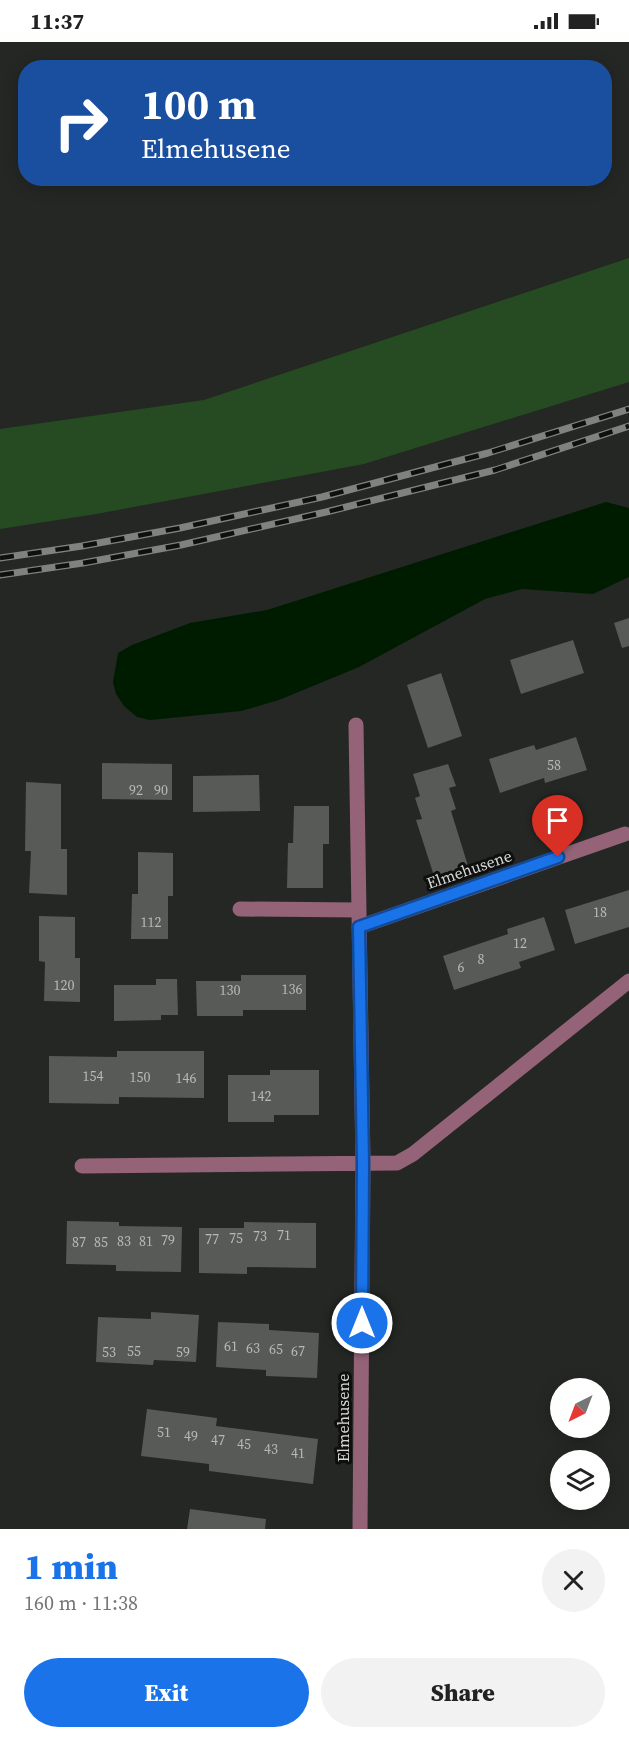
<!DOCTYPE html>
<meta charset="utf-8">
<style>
body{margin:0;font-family:"Source Serif 4",serif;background:#f2f2f2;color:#222;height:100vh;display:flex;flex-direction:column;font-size:22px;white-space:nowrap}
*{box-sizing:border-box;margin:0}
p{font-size:20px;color:#767676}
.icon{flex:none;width:33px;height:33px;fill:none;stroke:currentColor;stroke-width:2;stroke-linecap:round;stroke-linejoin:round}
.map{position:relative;height:1487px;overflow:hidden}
.drawer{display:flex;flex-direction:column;background:#fff;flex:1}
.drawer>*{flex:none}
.top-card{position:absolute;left:18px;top:18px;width:594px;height:126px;border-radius:24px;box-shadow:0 3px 15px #0003;background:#1a4fa0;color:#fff;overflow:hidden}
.needle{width:39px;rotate:222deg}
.buttons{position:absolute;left:550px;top:1336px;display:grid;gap:12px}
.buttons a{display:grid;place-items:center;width:60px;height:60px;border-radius:50%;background:#fff;box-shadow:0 3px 15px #0003;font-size:30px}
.pin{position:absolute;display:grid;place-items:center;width:51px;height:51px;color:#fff;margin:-62px -26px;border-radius:50% 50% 50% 0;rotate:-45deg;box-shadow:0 0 6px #0007}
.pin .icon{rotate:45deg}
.me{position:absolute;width:66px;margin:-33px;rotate:0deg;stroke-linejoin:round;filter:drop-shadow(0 0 4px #0008)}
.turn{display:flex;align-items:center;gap:21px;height:126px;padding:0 24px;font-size:27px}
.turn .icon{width:78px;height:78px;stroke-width:2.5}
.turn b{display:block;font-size:42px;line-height:51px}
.round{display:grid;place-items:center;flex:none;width:63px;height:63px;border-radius:32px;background:#f2f2f2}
.headline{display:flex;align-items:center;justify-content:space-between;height:102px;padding:0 24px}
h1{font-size:36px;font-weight:800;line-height:45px;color:#1a73e8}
.button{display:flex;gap:12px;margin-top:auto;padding:12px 24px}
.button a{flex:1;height:69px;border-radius:36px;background:#1a73e8;color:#fff;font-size:24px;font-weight:800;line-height:69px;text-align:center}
.button a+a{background:#f2f2f2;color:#222}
.status{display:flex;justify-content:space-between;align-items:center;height:42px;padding:0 30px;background:#fff;direction:ltr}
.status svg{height:16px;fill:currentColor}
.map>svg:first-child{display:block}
.green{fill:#264b23}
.water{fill:#001c00}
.building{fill:#575a56}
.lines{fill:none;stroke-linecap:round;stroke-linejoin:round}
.minor{stroke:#946378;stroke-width:15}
.rail-casing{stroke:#80827f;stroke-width:7}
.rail{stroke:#0e0f0e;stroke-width:4.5;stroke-dasharray:14;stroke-linecap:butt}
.route-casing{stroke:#114b97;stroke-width:15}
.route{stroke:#1a73e8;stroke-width:10}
.labels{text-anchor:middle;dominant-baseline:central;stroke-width:6;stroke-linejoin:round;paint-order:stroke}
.number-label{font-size:14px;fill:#b7b9b6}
.street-label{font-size:16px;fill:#d7d9d6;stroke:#0e0f0e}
</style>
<div class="status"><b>11:37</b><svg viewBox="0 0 49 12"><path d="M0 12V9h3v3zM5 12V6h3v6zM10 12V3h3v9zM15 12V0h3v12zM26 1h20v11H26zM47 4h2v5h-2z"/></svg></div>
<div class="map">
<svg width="629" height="1487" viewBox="0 0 629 1487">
<rect width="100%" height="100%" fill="#242723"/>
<path class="green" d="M629 216V340L364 422 96 472 0 487V387L204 358Z"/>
<path class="water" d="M606 460 629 466V535L593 552 522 547 485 557 359 625 279 658 241 669 150 678 137 675 124 664 116 652 113 640 118 611 132 603 190 581 267 568Z"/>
<path class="building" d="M629 576V604L622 606 614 581Z
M573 598 584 631 521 652 510 618Z
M441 631 462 694 428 706 407 643Z
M576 695 587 728 545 741 544 736 500 751 489 717 534 703 536 708Z
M102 721 172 722V758L102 757Z
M448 722 456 744 449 746 456 767 451 769 469 827 435 837 416 778 422 777 415 756 420 754 413 732Z
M259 733 260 769 193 770V734Z
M26 740 61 742V807H67V853L29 851 31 809H25Z
M294 764H329V802H323V846H287L288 801H293Z
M138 810 173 811V854H168V897H131L132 852H138Z
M629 848V885L575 902 565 868Z
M39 874 75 875V916H80V960L44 959 45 920 39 919Z
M544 875 555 908 519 920 521 926 454 948 443 914 508 892 507 887Z
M241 933H306V968H243V974H197L196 939H241Z
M156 937H177L178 973H161V978L114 979V943H156Z
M117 1009H204V1056L119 1055V1062L49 1061V1014L117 1015Z
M270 1028H319V1073H274V1080H228V1033H270Z
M67 1179 119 1180V1184L182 1185 181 1230 116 1229V1223L66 1222Z
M244 1180 316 1181V1226L247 1225V1232L199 1231V1186H244Z
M151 1270 199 1273 196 1320 154 1318 153 1323 96 1320 98 1275 151 1277Z
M218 1280 269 1282V1288L319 1291 317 1336 266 1334V1328L216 1325Z
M147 1367 217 1376 216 1384 318 1397 313 1442 209 1429V1422L141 1414Z
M190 1467 266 1477 265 1487H187Z"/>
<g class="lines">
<path class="minor" d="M356 683 363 1121 360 1487
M240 867 359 868
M359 885 625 792
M82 1124 397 1121 413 1112 629 939"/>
<g class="rail-casing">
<path id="rail" d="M0 516 82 504 180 486 322 455 488 411 629 367
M0 533 83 521 181 503 326 470 495 428 629 384"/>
</g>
<use href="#rail" class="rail"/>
</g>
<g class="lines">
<g class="route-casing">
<path id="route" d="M362 1281 363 1121 359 885 558 815"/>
</g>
<use href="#route" class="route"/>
</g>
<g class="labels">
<g class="number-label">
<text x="554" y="723">58</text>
<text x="136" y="748">92</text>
<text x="161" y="748">90</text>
<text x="600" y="870">18</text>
<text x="151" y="880">112</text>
<text x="520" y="901">12</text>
<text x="481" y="917">8</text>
<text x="461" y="925">6</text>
<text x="64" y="943">120</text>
<text x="292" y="947">136</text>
<text x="230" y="948">130</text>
<text x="93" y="1034">154</text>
<text x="140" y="1035">150</text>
<text x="186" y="1036">146</text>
<text x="261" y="1054">142</text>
<text x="284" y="1193">71</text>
<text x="260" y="1194">73</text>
<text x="236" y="1196">75</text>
<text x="212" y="1197">77</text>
<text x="168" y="1198">79</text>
<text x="124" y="1199">83</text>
<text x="146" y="1199">81</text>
<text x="79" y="1200">87</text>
<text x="101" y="1200">85</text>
<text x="231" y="1304">61</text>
<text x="253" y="1306">63</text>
<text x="276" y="1307">65</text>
<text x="134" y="1309">55</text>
<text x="298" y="1309">67</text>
<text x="109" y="1310">53</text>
<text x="183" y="1310">59</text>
<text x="164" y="1390">51</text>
<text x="191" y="1394">49</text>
<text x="218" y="1398">47</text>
<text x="244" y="1402">45</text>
<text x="271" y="1407">43</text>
<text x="298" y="1411">41</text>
</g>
<g class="street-label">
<text transform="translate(469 827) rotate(-19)">Elmehusene</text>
<text transform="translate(343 1376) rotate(-90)">Elmehusene</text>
</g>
</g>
</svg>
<div class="buttons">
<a><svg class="needle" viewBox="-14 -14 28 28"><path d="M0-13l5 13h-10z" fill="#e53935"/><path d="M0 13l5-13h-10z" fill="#767676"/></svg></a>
<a><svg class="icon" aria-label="layers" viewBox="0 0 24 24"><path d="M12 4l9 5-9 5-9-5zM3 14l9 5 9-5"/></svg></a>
</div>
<div class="pin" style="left:558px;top:815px;background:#d93025"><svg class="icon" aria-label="arrive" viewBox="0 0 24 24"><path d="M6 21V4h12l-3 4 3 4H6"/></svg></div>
<svg class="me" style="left:362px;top:1281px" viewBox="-20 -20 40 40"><circle r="17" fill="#1a73e8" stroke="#fff" stroke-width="3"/><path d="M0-11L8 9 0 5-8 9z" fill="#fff"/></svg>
<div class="top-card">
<div class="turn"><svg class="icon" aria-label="right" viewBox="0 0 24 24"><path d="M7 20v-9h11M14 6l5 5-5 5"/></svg><div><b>100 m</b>Elmehusene</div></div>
</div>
</div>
<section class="drawer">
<div class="headline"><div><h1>1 min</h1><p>160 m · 11:38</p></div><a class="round"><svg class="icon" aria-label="close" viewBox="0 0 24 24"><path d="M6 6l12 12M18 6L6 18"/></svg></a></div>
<div class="button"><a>Exit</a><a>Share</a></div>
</section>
